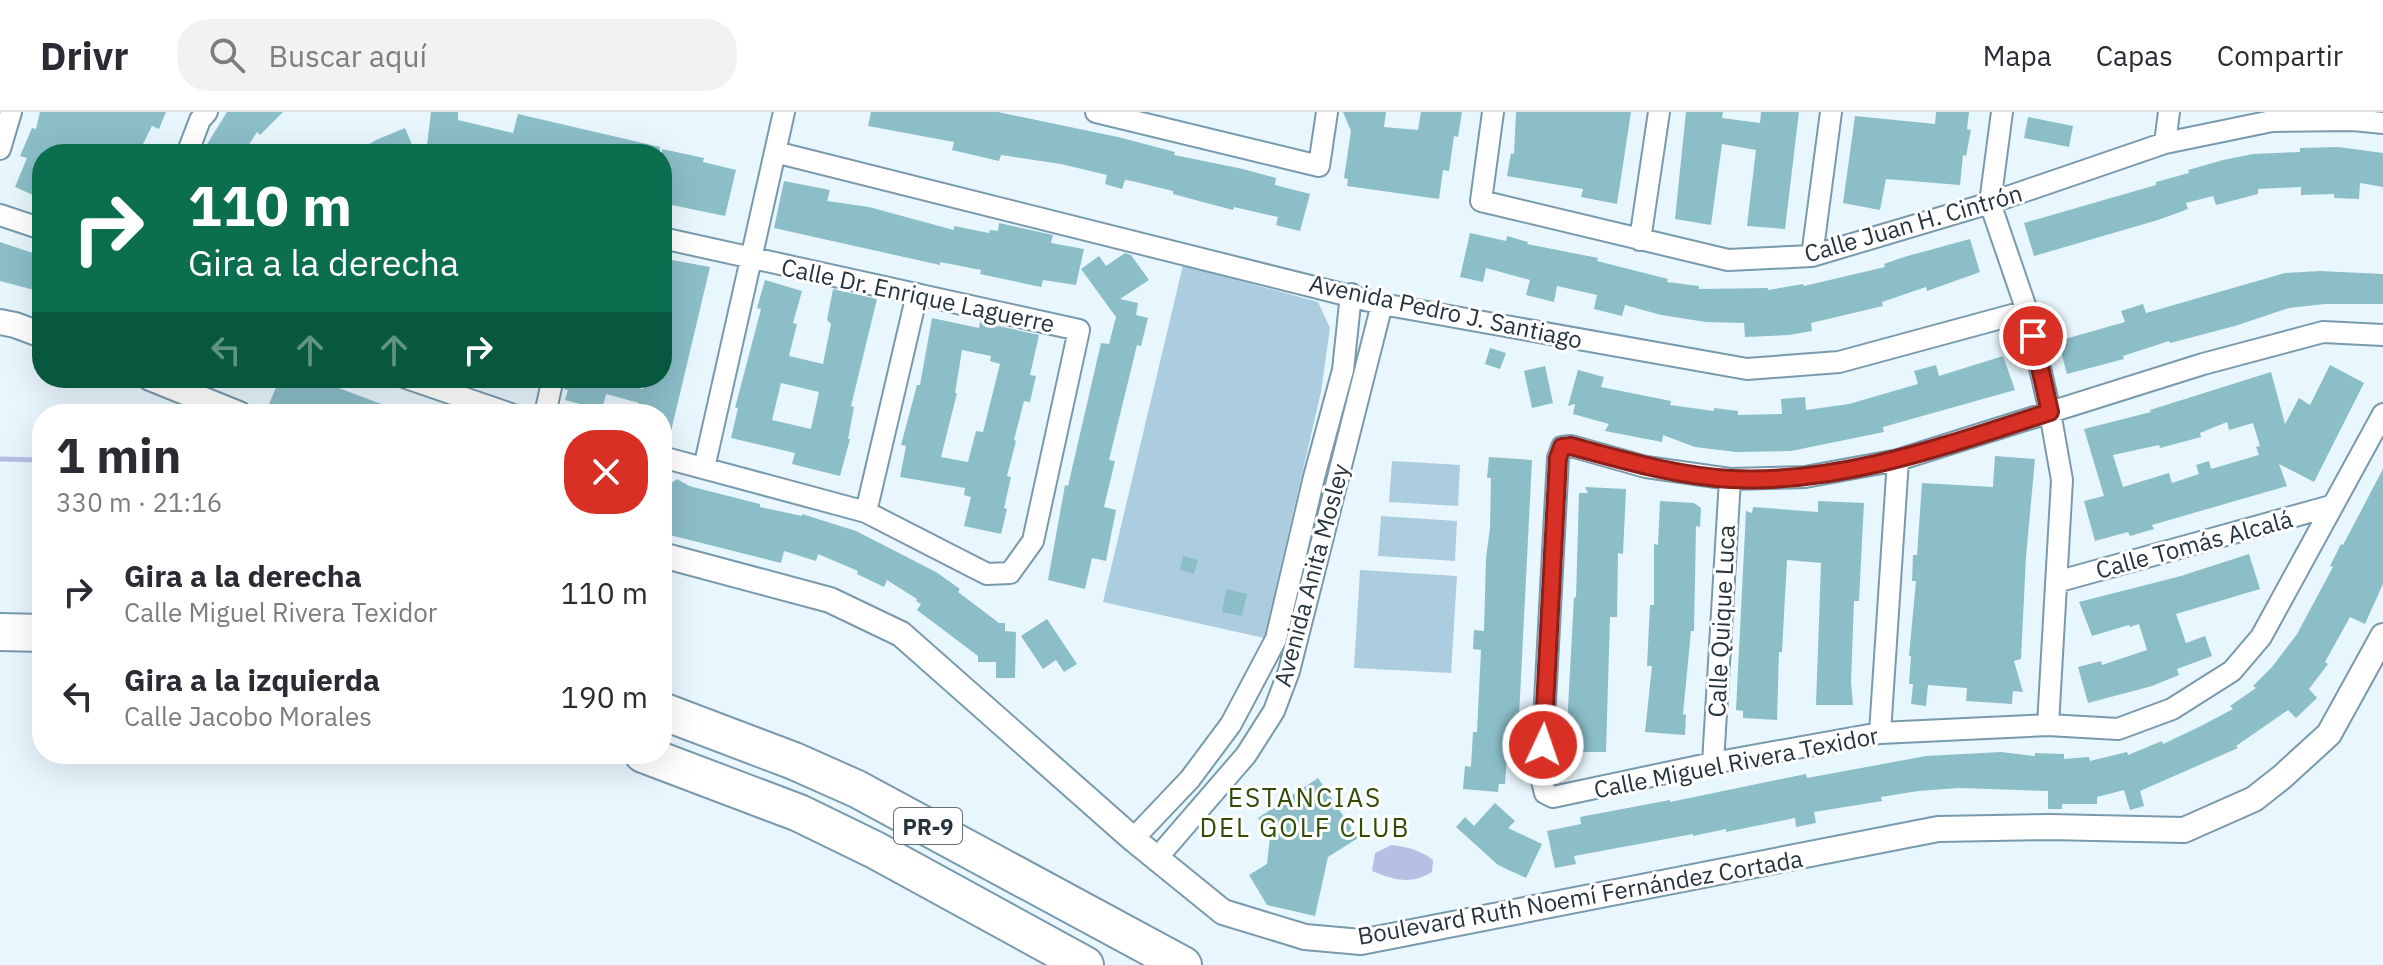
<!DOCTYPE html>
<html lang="es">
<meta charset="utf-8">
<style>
body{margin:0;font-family:"IBM Plex Sans",sans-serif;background:#f2f2f3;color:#2b2b33;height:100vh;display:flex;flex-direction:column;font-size:30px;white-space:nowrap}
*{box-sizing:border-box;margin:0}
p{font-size:26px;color:#7c7c81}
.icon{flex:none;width:44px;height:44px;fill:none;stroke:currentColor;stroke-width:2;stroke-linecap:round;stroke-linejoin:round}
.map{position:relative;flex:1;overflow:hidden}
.details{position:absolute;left:32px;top:292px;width:640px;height:360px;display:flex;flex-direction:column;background:#fff;border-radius:32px;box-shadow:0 8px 32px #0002}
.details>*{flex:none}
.top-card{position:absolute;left:32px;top:32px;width:640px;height:244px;border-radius:32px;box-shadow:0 8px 32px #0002;background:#0b6e4f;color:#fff;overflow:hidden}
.pin{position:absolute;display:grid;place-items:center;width:68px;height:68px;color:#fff;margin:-34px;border:4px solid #fff;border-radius:50%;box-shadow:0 2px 8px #0007}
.me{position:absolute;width:88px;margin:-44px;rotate:3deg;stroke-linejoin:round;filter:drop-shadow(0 0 6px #0008)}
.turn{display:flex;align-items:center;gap:28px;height:168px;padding:0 24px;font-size:36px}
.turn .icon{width:104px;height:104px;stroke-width:2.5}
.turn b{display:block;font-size:56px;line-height:68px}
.lanes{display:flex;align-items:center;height:76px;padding:0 24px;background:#0003;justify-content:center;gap:40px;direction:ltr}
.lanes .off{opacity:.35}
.round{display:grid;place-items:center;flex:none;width:84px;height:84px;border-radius:32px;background:#f2f2f3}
.overview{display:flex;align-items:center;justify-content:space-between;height:136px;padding:0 24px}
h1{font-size:48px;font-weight:700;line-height:60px}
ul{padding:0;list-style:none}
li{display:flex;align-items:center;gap:24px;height:104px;padding:0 24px}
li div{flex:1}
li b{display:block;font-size:30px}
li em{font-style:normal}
header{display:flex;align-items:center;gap:48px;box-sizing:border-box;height:112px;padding:0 40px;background:#fff;border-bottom:2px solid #e1e1e2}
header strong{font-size:38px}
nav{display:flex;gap:44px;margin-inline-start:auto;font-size:28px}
.search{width:560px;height:72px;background:#f2f2f3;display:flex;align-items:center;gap:20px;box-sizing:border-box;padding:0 28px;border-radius:32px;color:#7c7c81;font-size:30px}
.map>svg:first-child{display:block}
.green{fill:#accde0}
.water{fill:#b6c0e5}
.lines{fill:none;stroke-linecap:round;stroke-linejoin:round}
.stream{stroke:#b6c0e5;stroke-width:5}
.building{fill:#8cbec8;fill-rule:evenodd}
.minor-casing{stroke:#789aac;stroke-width:24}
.tertiary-casing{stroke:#789aac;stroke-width:28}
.motorway-casing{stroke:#789aac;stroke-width:40}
.minor{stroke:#fff;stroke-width:20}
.tertiary{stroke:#fff;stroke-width:24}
.motorway{stroke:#fff;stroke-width:36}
.route-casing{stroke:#8d1f18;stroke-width:20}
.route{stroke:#d93025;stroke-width:14}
.labels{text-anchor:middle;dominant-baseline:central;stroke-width:6;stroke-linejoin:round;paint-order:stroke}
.shield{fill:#fff;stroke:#677176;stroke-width:2}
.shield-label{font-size:22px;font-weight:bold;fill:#26343c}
.street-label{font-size:24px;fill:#26343c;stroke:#fff}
.neighbourhood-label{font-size:26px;letter-spacing:2px;fill:#304e08;stroke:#fff}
</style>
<header>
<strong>Drivr</strong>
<div class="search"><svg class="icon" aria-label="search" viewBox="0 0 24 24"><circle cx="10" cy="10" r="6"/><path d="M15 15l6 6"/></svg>Buscar aquí</div>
<nav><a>Mapa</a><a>Capas</a><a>Compartir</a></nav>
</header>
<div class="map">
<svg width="2383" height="853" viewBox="0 0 2383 853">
<rect width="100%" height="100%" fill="#e8f6fe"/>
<path class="green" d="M1183 153 1318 190 1330 216 1321 280 1264 526 1103 490Z
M1392 349 1460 353 1458 394 1389 390Z
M1381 404 1457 409 1455 449 1378 444Z
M1360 458 1457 464 1451 561 1354 556Z"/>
<path class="water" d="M1391 733C1408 735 1420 738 1433 748L1432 760C1411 773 1394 768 1372 759L1375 741Z"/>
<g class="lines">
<path class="stream" d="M0 347 42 348"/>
</g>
<path class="building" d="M40 0H166L159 17 152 14 138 42H42V87L15 75 27 46 20 44 32 16 36 17Z
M227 0H283L260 23 257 20 243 42H201Z
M431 0H458V8L513 21 518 2 660 35V42H426Z
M871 0H998L1118 25 1175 40 1174 43 1243 57 1276 66 1275 73 1310 82 1300 119 1276 113 1278 105 1234 95 1233 98 1173 82V79L1132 69 1125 68 1122 77 1105 72 1107 63 1061 52 1001 43 999 49 952 38 954 30 868 14Z
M1343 0H1386L1384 15 1418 18 1421 0H1462L1458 25 1454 24 1449 59 1443 58 1439 87 1347 74 1348 67 1344 66 1351 19Z
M1516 0H1631L1617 92 1581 85 1583 77 1507 64 1511 41 1514 42Z
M1686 0H1723L1722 6 1760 11 1761 0H1799L1785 117 1747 114 1756 38 1722 32 1711 113 1675 107Z
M1936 0H1969L1967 17 1971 18 1966 44 1963 43 1960 73 1886 67 1880 98 1843 91 1855 4 1935 12Z
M2028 5 2073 14 2069 35 2024 26Z
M405 16 416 42H353L376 28Z
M2338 35 2383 41V75L2360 71 2359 87 2334 86V82L2301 83V75L2258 77V82L2216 93 2213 84 2186 91 2188 97 2158 108 2034 144 2024 111 2156 73V70L2189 61 2188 58 2223 48 2253 42 2300 40V36Z
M662 37 704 46 703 50 736 58 725 104 662 91Z
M784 69 830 78 827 89 869 95 954 118V114L989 121 990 118 998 119 999 111 1053 123 1051 131 1084 137 1076 173 1043 168 1041 175 980 162 981 158 940 150V153L774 116Z
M1470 121 1506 129 1507 124 1528 130 1527 132 1598 146 1597 149 1668 167 1667 170 1699 174V177L1768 176V178L1803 172 1804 174 1885 155 1884 152 1904 145 1970 127 1980 160 1927 179 1926 175 1882 190 1883 194 1811 211 1812 219 1789 223 1745 225 1744 211 1706 210 1661 203 1625 193 1622 204 1594 197 1597 183 1557 174 1554 190 1526 183 1530 168 1486 156 1483 170 1460 165Z
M0 130 42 144V180L0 169Z
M1125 141 1131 143 1149 168 1120 187 1138 191 1136 203 1148 206 1141 234 1137 233 1109 348 1115 349 1104 395 1116 398 1106 449 1092 446 1085 477 1048 468 1065 373 1068 374 1101 231 1109 232 1116 205 1081 157 1099 144 1106 154Z
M672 148 710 155 668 332 662 331V302H637L639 291 606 282 602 298 565 288 568 278 564 277 566 266H613L612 270 643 277 645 266H662V184L665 185Z
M2320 159 2383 162V192H2325L2289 196 2235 214 2170 231 2169 229 2123 244 2124 247 2067 262 2058 229 2125 210 2121 199 2143 192 2146 201 2285 161Z
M765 168 802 179 793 211 797 212 789 244 823 252 831 212 827 208 833 177 877 187 851 294 854 295 848 327H850L840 364 792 352 795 341 731 326 738 296H735L761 197 757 196ZM781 271 819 280 811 317 772 308Z
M932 206 979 216 980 210 1039 223 1030 263 1036 264 1030 290 1024 289 1014 328 1016 329 1007 364 1011 365 1004 396 1007 397 1001 422 964 414 971 385 964 383 965 376 900 365 906 334 901 333 917 273H920ZM962 238 991 244 990 249 1000 252 983 320 976 319 968 350 941 345 957 281H955Z
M1490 236 1506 241 1500 257 1485 252Z
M2003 244 2015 278 1883 315 1884 320 1791 339 1736 340 1695 335 1663 323 1662 330 1605 319 1609 312 1573 302 1575 292 1568 294 1578 258 1604 265 1601 275 1671 289 1670 293 1714 299V296L1738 299V303L1782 302 1781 287 1805 285 1806 298 1849 292 1918 272 1914 259 1936 253 1939 264Z
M2330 253 2364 271 2314 370 2279 352 2287 374 2152 413 2154 417 2130 424 2128 420 2095 429 2084 389 2104 384 2084 317 2151 300 2150 298 2271 260 2285 312 2299 286 2310 293ZM2227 310 2229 318 2253 311 2260 334 2256 335 2259 343 2211 357 2209 349 2196 353 2199 362 2172 371 2169 361 2123 375 2113 343 2159 333 2160 336 2201 325 2200 321Z
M1545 254 1553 291 1532 296 1524 259Z
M280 266H312L408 302H293L269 292Z
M1995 344 2035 347 2026 445 2021 547 2014 549 2023 580 2013 579 2012 592 1966 589 1967 576 1928 573 1926 594 1911 592 1913 572H1909L1911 544H1909L1916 469H1912L1913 443H1917L1922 371 1993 375Z
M1489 345 1532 348 1519 604 1514 644H1507L1505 672H1499L1498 680 1463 677 1465 654 1471 655 1473 620H1477L1481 538 1473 537 1474 518 1484 519 1486 446 1490 416 1491 366H1487Z
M2383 357V472L2365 512 2350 505 2325 550 2328 552 2309 577 2317 586 2296 606 2288 598 2236 634 2238 636 2140 679 2144 694 2130 698 2124 678 2097 685V692H2062V697H2048V679L1959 676 1918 679 1881 685 1882 689 1814 700 1816 711 1796 715 1795 706 1726 720V717L1693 724V722L1574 744 1576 752 1555 756 1547 719 1581 712 1580 705 1670 688V690L1806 662 1807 666 1926 644 2001 640 2035 644V641L2064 642V647L2089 645 2090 649 2127 640 2128 643 2162 629 2163 632 2199 615 2233 597 2230 594 2256 576 2253 574 2272 555 2297 522 2333 455 2330 454 2341 432 2343 433Z
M677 367 689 374 760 392V395L802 404V402L856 419 936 460 960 477 958 480 999 511H1005V519L1016 520 1015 566H996V550H978V544L917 498 921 492 916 489 917 487 887 468 884 475 857 462 858 459 818 442 816 449 784 439 781 451 662 421V380L665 370 670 372Z
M1585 375 1626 377 1623 442 1618 441 1617 505H1610L1606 640H1576V633H1566L1574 485 1576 486 1579 381H1588Z
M1660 389 1694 391 1701 396 1700 415 1696 414 1694 519H1691L1683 602 1686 603 1685 623 1645 620 1652 554H1647L1650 493H1654V432L1658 433Z
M1818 389 1864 391 1859 489H1854L1851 570 1853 593H1816L1821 451 1787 448 1782 540H1779L1777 608 1743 606V599L1736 598 1746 399 1752 401 1753 395 1818 400Z
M2249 442 2260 477 2176 502 2186 531 2205 524 2212 544 2177 557 2179 563 2152 574 2088 591 2078 555 2101 549 2102 553 2147 538 2139 512 2130 515 2129 513 2092 524 2079 490 2181 464Z
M1183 444 1198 448 1194 462 1180 458Z
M1226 477 1247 482 1242 504 1222 500Z
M1047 507 1077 552 1064 560 1056 548 1043 557 1021 524Z
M1318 666 1358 726 1328 745 1315 804 1267 793 1249 763 1267 752 1270 725 1258 706Z
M1495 691 1515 709 1508 716 1542 732 1526 766 1498 753 1456 715 1465 705 1474 714Z"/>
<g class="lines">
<g class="minor-casing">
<path id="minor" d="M1096 0 1319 54 1327 0
M1493 0 1481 89 1728 148 1812 144 1990 91 2165 31 2272 9 2353 8 2383 11
M2002 0 1990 91 2027 199 2050 300 2062 368 2048 613
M2165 31 2169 0
M0 37 11 0
M775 40 1382 192 1747 257 1839 250 2027 199
M187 42 200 8 207 0
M0 103 42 117
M662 126 1079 218 1033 429 1010 461 987 462 866 400 662 345
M1640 128 1659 0
M1812 144 1831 0
M2383 223 2323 220 2203 252 1898 348 1805 365 1730 367 1646 355 1571 334 1562 335 1558 346 1541 665 1545 681 1553 685 1713 651 1880 621 2048 613 2118 617 2172 597 2232 559 2261 525 2383 302
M406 266 511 302
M545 302 553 266
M704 356 784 0
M866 400 917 182
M2056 470 2331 394
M1880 621 1898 348
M1713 651 1730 367
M1133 727 1190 667 1231 612 1276 527 1314 365 1343 258 1351 182
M1157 746 1246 643 1274 599 1289 559 1382 192"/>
</g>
<g class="tertiary-casing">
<path id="tertiary" d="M0 210 15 213 42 223
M150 266 239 302
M662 443 830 488 901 522 1133 727 1223 800 1305 825 1361 830 1938 717 2050 715 2184 718 2254 687 2282 665 2329 622 2383 524"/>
</g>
<g class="motorway-casing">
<path id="motorway" d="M0 520 42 521
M662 599 794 649 857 677 1183 853
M643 642 799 701 875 738 1085 853"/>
</g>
<use href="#minor" class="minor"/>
<use href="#tertiary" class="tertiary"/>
<use href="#motorway" class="motorway"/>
</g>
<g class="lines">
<g class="route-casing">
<path id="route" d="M1543 633 1558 346 1562 335 1571 334C1623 348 1677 364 1731 367 1842 372 1947 333 2050 300L2033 224"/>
</g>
<use href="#route" class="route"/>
</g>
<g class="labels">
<rect class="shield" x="894" y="696" width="68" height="36" rx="6"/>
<g class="shield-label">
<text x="928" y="714">PR-9</text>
</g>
<g class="street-label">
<text transform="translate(1913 111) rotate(-16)">Calle Juan H. Cintrón</text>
<text transform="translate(918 183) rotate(12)">Calle Dr. Enrique Laguerre</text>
<text transform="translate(1446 199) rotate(12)">Avenida Pedro J. Santiago</text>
<text transform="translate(2194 432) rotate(-15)">Calle Tomás Alcalá</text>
<text transform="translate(1311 463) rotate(-75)">Avenida Anita Mosley</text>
<text transform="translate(1721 509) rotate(-87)">Calle Quique Luca</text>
<text transform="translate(1736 650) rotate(-11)">Calle Miguel Rivera Texidor</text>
<text transform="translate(1580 785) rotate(-10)">Boulevard Ruth Noemí Fernández Cortada</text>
</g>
<g class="neighbourhood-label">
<text x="1305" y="685">ESTANCIAS<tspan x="1305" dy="30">DEL GOLF CLUB</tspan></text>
</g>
</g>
</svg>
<div class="pin" style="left:2033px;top:224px;background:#d93025"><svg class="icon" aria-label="arrive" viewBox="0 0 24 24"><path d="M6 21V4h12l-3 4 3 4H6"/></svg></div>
<svg class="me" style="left:1543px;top:633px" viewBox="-20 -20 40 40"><circle r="17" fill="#d93025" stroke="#fff" stroke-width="3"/><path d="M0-11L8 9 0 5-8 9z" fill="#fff"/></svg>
<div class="top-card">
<div class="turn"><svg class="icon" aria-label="right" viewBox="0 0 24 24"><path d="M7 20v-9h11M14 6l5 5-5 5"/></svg><div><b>110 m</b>Gira a la derecha</div></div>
<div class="lanes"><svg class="icon off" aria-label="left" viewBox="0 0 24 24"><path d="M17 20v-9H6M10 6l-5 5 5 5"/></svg><svg class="icon off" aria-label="ahead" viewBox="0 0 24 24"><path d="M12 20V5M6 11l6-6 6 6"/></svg><svg class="icon off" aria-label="ahead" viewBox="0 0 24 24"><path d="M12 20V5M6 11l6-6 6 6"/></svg><svg class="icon" aria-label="right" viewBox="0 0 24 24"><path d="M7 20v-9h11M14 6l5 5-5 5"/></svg></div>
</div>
<section class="details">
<div class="overview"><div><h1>1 min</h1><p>330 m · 21:16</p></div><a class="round" style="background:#d93025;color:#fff"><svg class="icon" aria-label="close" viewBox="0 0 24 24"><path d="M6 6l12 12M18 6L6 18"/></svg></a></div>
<ul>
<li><svg class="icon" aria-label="right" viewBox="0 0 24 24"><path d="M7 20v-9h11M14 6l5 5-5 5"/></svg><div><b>Gira a la derecha</b><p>Calle Miguel Rivera Texidor</p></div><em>110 m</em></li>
<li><svg class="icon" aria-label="left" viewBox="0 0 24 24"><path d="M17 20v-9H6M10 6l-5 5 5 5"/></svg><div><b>Gira a la izquierda</b><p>Calle Jacobo Morales</p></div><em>190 m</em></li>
</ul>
</section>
</div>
